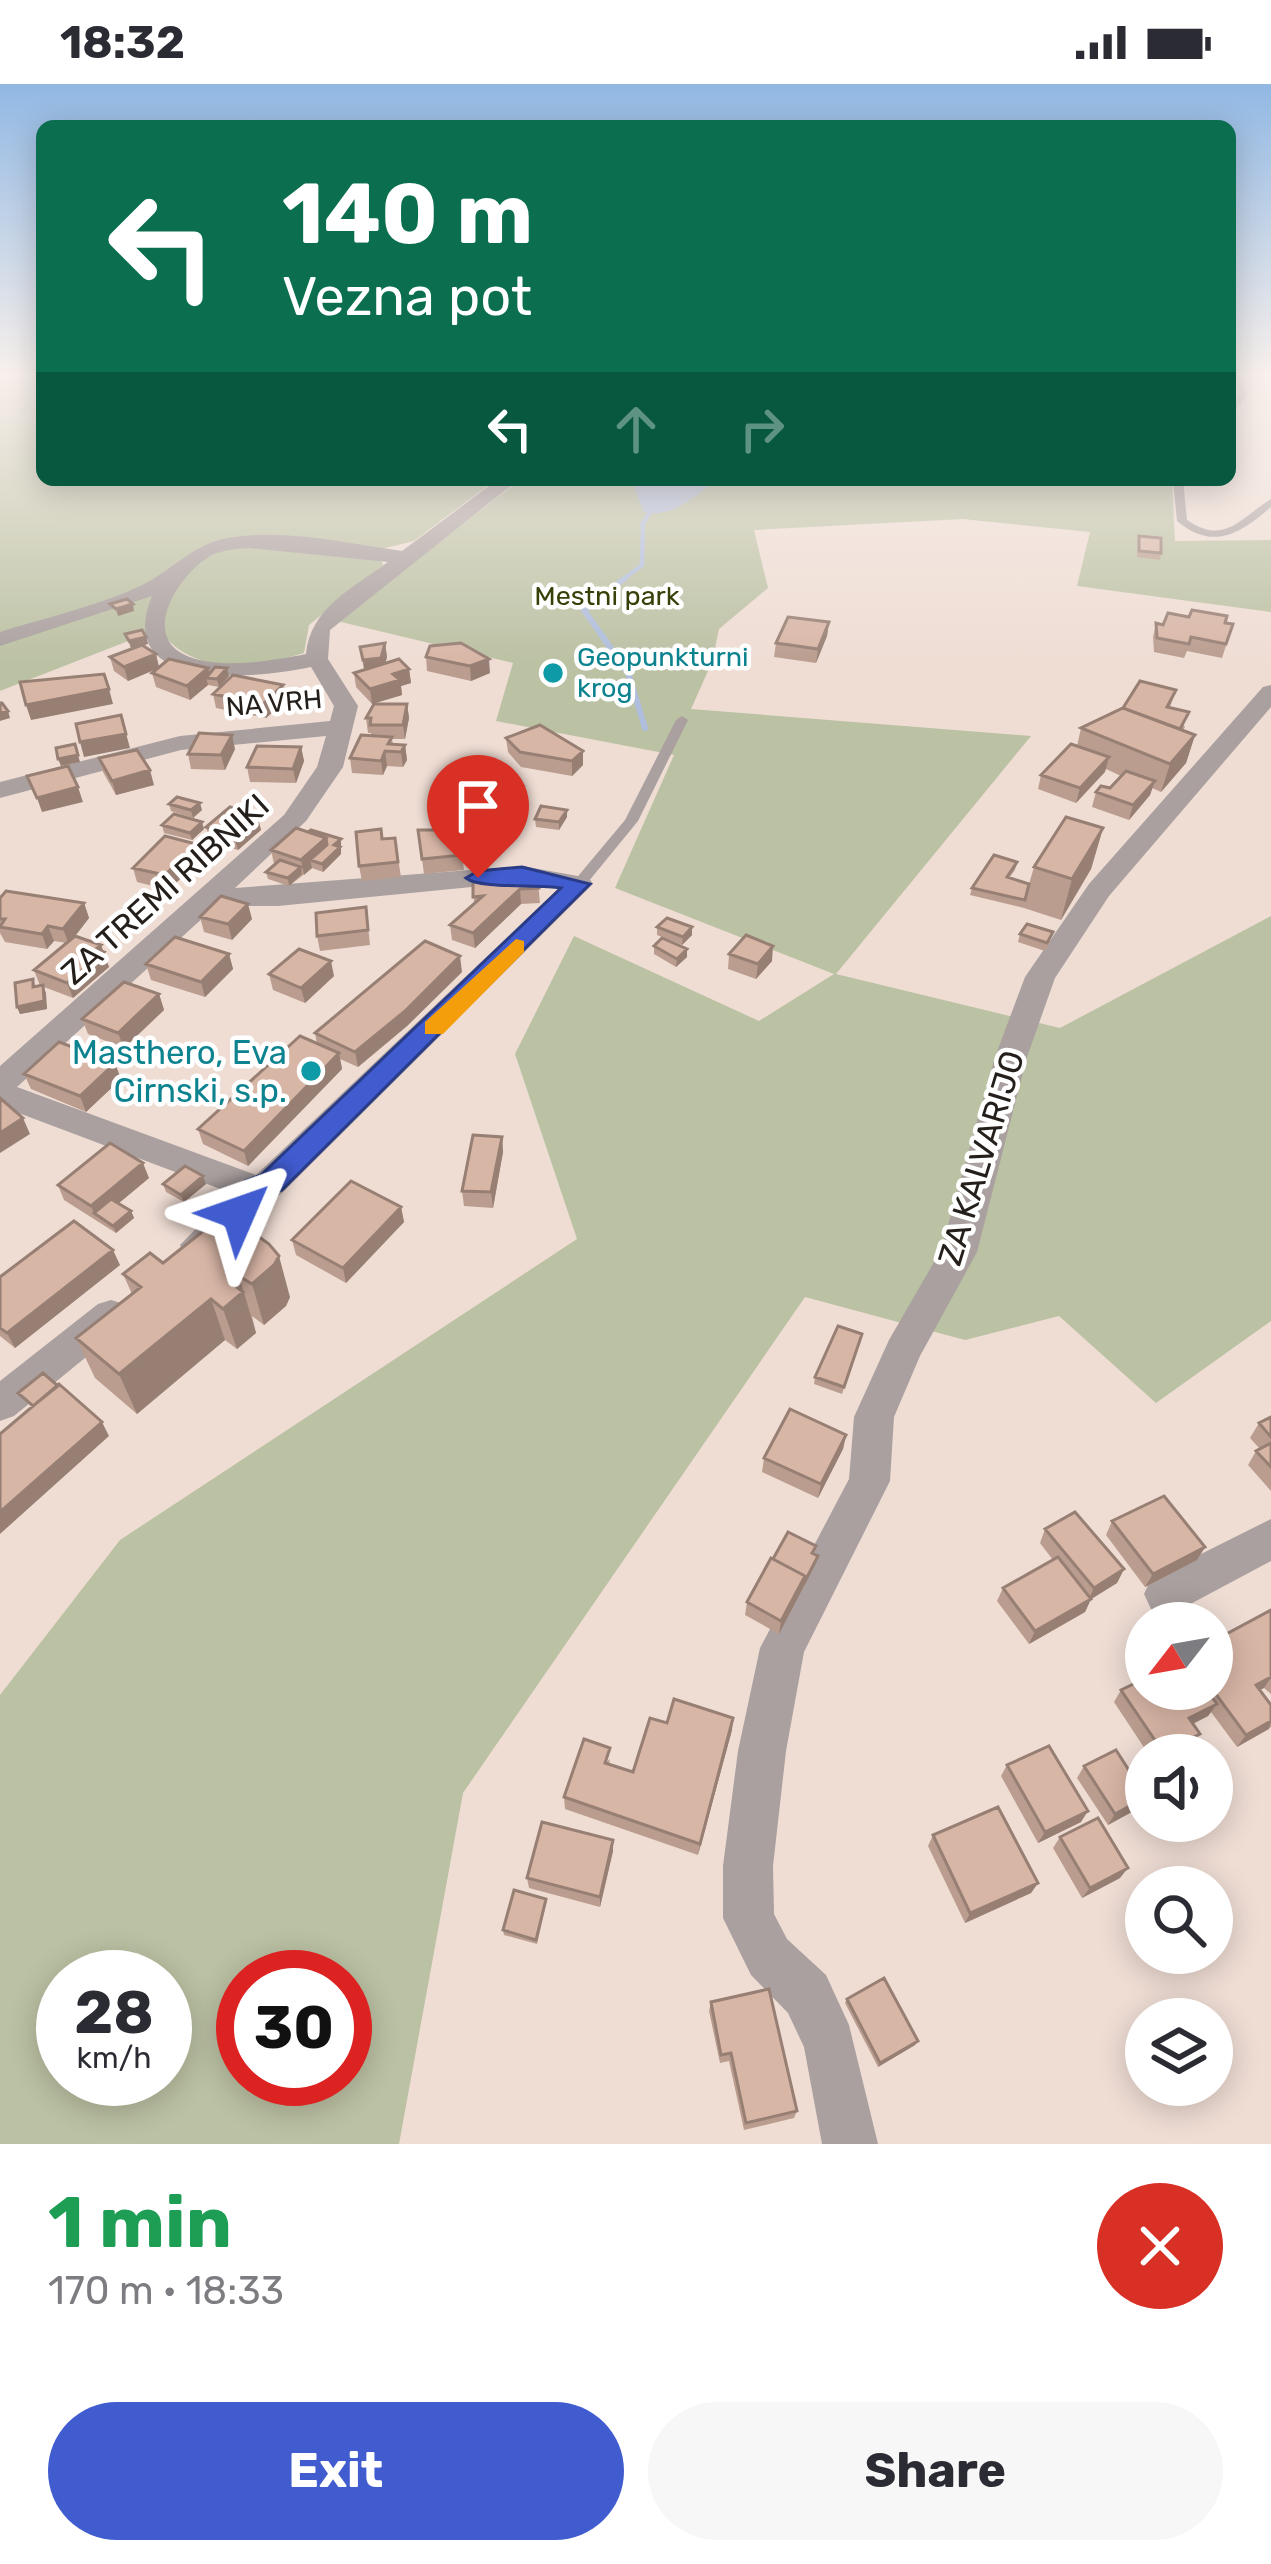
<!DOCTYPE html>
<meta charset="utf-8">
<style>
body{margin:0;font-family:Rubik,sans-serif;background:#f7f7f7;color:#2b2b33;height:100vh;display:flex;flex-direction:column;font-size:45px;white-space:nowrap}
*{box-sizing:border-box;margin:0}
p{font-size:39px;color:#7c7c81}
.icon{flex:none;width:66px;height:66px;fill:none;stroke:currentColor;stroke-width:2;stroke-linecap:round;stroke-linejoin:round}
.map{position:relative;height:2060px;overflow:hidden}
.panel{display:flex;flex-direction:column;background:#fff;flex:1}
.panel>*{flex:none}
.banner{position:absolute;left:36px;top:36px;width:1200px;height:366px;border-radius:18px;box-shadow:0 6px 30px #0003;background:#0b6e4f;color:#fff;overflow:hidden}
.needle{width:78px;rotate:239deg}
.fabs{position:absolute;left:1125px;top:1518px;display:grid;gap:24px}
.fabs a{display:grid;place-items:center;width:108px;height:108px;border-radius:50%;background:#fff;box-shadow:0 6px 30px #0003;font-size:60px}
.speed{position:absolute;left:36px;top:1866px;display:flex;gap:24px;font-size:60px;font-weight:700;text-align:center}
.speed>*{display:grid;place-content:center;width:156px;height:156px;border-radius:50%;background:#fff;box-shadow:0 6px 30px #0003;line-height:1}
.speed small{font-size:30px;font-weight:400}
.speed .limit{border:18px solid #d22;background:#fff;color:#111}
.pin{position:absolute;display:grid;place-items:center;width:102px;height:102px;color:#fff;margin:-123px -51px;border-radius:50% 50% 50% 0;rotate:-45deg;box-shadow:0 0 12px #0007}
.pin .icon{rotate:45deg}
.me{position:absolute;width:132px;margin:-66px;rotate:47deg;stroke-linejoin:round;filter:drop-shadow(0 0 9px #0008)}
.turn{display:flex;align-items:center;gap:42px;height:252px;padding:0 48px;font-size:54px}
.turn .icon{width:156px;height:156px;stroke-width:2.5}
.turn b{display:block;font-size:84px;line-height:102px}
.lanes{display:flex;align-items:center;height:114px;padding:0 48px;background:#0003;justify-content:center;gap:60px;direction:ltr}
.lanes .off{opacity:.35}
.round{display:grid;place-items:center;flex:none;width:126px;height:126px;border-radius:63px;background:#f7f7f7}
.headline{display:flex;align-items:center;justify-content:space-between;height:204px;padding:0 48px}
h1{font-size:72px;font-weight:700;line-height:90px;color:#1e9e55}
.button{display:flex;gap:24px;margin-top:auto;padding:24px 48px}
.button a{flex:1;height:138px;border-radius:72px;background:#405ccf;color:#fff;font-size:48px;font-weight:700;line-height:138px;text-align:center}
.button a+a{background:#f7f7f7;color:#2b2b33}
.status{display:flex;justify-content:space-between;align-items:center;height:84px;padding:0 60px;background:#fff;direction:ltr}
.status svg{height:33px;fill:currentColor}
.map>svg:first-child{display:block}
.green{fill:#bbc1a3;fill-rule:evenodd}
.water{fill:#afbedc}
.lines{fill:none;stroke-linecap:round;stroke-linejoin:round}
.stream-far1{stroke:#afbedc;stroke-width:4.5}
.stream{stroke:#afbedc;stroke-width:6}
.service{fill:#a9a09f;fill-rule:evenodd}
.minor{fill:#a9a09f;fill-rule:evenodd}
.wall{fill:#ba9d8f}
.shaded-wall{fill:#977f74}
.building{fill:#d8b6a6;stroke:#977f74;stroke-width:3}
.route{fill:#405ccf;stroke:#2a3c87;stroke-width:3}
.slow{fill:#f59e0b}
.culture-dot{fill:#0f9aa8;stroke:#fff;stroke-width:4.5}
.labels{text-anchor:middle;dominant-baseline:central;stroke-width:9;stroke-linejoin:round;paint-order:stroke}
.far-park-label{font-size:27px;fill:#383f07;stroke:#fff}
.far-culture-label{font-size:27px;fill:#0d838f;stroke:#fff;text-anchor:start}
.far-street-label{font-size:27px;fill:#251f1b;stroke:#fff}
.street-label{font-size:33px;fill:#251f1b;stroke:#fff}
.culture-label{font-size:33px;fill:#0d838f;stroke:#fff;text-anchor:end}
</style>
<div class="status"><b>18:32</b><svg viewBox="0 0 49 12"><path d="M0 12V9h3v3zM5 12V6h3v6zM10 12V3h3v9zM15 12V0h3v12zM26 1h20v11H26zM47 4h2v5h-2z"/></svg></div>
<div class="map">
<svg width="1271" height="2060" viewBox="0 0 1271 2060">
<rect width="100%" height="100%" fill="#efddd4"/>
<path class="green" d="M0 293H42V396H495L414 457 377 466 383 481 309 541 304 569C254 584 192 593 159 545L0 607Z
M520 396H1172L1175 457 1271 456V528L1077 502 1090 448 963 435 754 446 768 504 719 545 712 578 691 625 1031 652 836 890 1060 944 1271 832V1237L1156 1319 1059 1232 965 1256 805 1213 463 1709 399 2060H0V1611L120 1456 577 1155 515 970 574 852 759 937 834 890 615 804 674 671 496 637 513 579 337 537ZM63 1893H165V1995H63ZM243 1893H345V1995H243Z"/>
<path class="water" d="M632 396H718C697 410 669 437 643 427Z"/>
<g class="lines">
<path class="stream-far1" d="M620 498 642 481 643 439 649 430"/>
<path class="stream" d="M624 495 584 526 628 589 645 644"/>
<path class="service" d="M1235 293H1243L1247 312 1230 332V323L1239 312Z
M1173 396H1183L1187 436C1225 462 1240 434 1271 415V423C1240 450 1213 467 1177 437Z
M682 632 688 636 638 737 584 803H574V797L625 736 676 636Z"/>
<path class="minor" d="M497 396H518L330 546 328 575 358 622 343 683 306 737 235 804 522 782 589 794 593 800 284 1107 211 1171H185L180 1161 231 1109 0 1022V982L284 731 317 683 326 652 181 666 0 714V698L180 652 330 637 334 622 311 583C255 595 112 609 152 512L0 562V548C47 533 95 523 140 502 172 487 192 460 228 454 285 444 345 459 402 467ZM249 464 388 478C353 504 310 524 306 570 270 577 217 587 183 570 140 547 183 486 212 471 223 466 236 465 249 464ZM522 798 558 805 256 1091 17 1003 216 822H278Z
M1271 601V623L1109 812 1055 894 1027 973 977 1168 920 1272 894 1333 890 1397 804 1568 786 1667 773 1782 774 1830 787 1855 826 1891 849 1941 878 2060H822L804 1963 788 1929 751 1891 723 1834V1782L738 1667 760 1564 849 1395 854 1333 889 1256 941 1166 995 973 1025 893 1089 800 1263 603Z
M111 1216 124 1220 130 1231 124 1242 14 1332 0 1337V1297L98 1220Z
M1271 1435V1477L1181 1525 1166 1531 1151 1525 1144 1510 1151 1495Z"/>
</g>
<path class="wall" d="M1139 452 1161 469 1160 476 1137 473Z
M829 538 827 552 816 579 774 573 776 559Z
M1156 539H1225L1233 540 1222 574 1187 567 1184 574 1154 568 1153 553Z
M125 550 146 553 148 560 143 562 156 570 159 583 208 584 210 588 229 592 219 603 208 601 190 616 156 603 152 589 156 585 128 597 114 587 110 573 131 564Z
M385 559 387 573 385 579 409 585 411 599 401 602 402 611 372 620 356 603 354 589 364 586 360 563Z
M430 562 490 589 471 597 427 587 426 573Z
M283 601 286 616 266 634 216 624 213 610Z
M1176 606 1170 623 1185 643 1183 646 1195 651 1186 679 1161 708 1152 704 1150 711 1129 736 1092 723 1096 708 1110 704 1121 692 1106 685 1076 719 1038 705 1041 691 1077 662 1081 644Z
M407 620 409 634 405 655H392L393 660 405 661 407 676 403 683 387 682 383 691 352 689 350 674 371 651V649H368L366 634Z
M506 654 583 681 572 692 521 683 508 668Z
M301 663 304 677 296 699 250 698 247 683Z
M235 665 225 686 191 685 188 670Z
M99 674 154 701 116 711 103 688Z
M500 708 524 709 517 719 500 716Z
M169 720 202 726 193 734 171 727Z
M567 726V733L559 746 536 743 535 735Z
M257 731 261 746 238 766 210 758 206 743Z
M478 735 474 747 449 745V737Z
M162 741 204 745 192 756 164 749Z
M1103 744 1091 785 1061 836 1024 824 970 811 972 804 1017 778 1015 786 1010 793 1029 800 1034 783Z
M418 746H459L464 786 424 790Z
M308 748 341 755V770L323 788 312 784 289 802 268 795 266 788 274 780 271 766Z
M395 754 401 793 362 797 359 782 382 755Z
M196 760 200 775 169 806 137 798 133 784Z
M537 788 540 819 521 820 475 864 452 856 450 841 474 820 473 789Z
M0 814 84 819 89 834 75 852 101 861 109 883 73 914 44 903 47 925 20 930 17 923 33 895 36 903 40 902 34 886 66 859 54 857 47 865 5 858 0 849Z
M366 823 370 861 320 867 317 852Z
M200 833 252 835 232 856 204 848Z
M657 843 692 851 682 861 657 851Z
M1020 850 1051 856 1045 867 1018 858Z
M654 862 687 873 676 883 654 870Z
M229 870 233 885 205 913 151 896 146 880Z
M729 870 772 877 756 895 728 885Z
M462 888 407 942 358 983 340 975 342 985 248 1082 203 1060 198 1045 317 960 315 949Z
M269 890 334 892 305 919 273 906Z
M159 910 164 926 124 964 88 950 82 935Z
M24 990 121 995 86 1028 31 1005Z
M502 1053 503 1068 493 1124 464 1122 462 1107Z
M149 1094 119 1119 131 1127 134 1134 116 1149 64 1116 58 1101Z
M163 1100H206L184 1118 166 1108Z
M401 1123 404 1138 346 1199 296 1171 292 1156Z
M226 1129 290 1213 286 1222 264 1241 252 1232 256 1249 237 1265 225 1256 137 1330 95 1294 76 1254 132 1210 123 1190 163 1179Z
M120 1181 15 1264 0 1252V1193Z
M862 1250 842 1310 814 1300 815 1293Z
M1271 1333V1407L1248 1381 1256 1367 1260 1365 1250 1354 1259 1339Z
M846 1351 843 1365 818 1414 762 1388 764 1374Z
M1112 1437 1205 1463 1197 1476 1145 1503 1106 1451Z
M1045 1445 1124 1485 1117 1499 1091 1515 1085 1528 1029 1560 997 1517 1003 1504 1053 1476 1040 1459Z
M814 1470 818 1472 816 1479 779 1550 745 1531 747 1518 773 1475Z
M1271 1526V1610L1264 1604 1260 1606 1271 1621V1643L1237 1663 1211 1628 1208 1632 1193 1640 1200 1650 1191 1661 1172 1671H1149L1114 1618 1121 1606 1212 1605 1215 1574 1212 1570V1564L1219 1554Z
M667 1639 732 1646 698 1771 565 1725 564 1713 610 1675 609 1680 633 1688Z
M1007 1681 1081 1738 1038 1759 1001 1692Z
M1084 1682 1139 1724 1108 1741 1077 1694Z
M933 1751 1038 1799 1031 1809 965 1839 928 1762Z
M1060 1753 1120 1794 1082 1814 1053 1764Z
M613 1756V1767L600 1823 529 1804 527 1794Z
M546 1815V1820L537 1860 504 1851 503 1846Z
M847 1915 915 1961 878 1983 845 1919Z
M711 1918 797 2027 794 2034 744 2046 729 1977 720 1979 709 1927Z"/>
<path class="shaded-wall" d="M133 520 134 527 118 532 116 525Z
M829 538 827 552 816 579 818 565Z
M146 553 148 560 131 564 129 557Z
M385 559 387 573 383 588 365 590 363 576Z
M156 570 159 584 128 597 124 583Z
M489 575 490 589 471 597 470 582Z
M208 584 211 595 206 594 208 601 190 616 187 602Z
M227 584 229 592 219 603 217 595Z
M409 585 411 599 401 602 402 611 372 620 370 605 393 590Z
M283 601 286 616 266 634 263 620Z
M109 605 113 620 31 636 26 621Z
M407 620 409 634 405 655 403 641Z
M8 627 10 634 0 637V629Z
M121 631 130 664 84 673 80 658Z
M232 651 235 665 225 686 221 671Z
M1195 651 1186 679 1161 708 1170 680Z
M405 661 407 676 403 683 401 668Z
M301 663 304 677 296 699 293 685Z
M385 667 387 682 383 691 381 677Z
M583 667V681L572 692V677Z
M78 671 80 678 61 682 58 675Z
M1109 673 1105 688 1076 719 1080 704Z
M150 686 154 701 116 711 112 697Z
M1155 697 1150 711 1129 736 1133 721Z
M78 703 83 718 42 728 37 714Z
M200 719 202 726 193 734 191 726Z
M567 726V733L559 746V738Z
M257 731 261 746 238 766 234 751Z
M202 738 204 745 192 756 190 749Z
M1103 744 1091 785 1061 836 1072 795Z
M326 754 328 769 310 776 312 784 304 791 301 776Z
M341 755V770L323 788 322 780 334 761Z
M196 760 200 775 169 806 165 791Z
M301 783 302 790 289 802 288 794Z
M520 805 521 820 475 864 473 849Z
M84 819 89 834 69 860 63 845Z
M248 820 252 835 232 856 228 840Z
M48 842 54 857 47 865 42 850Z
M692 843V851L682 861 683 853Z
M101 861 109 883 73 914 67 899Z
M773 862 772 877 756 895 758 880Z
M687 865V873L676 883 677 875Z
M229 870 233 885 205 913 201 898Z
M460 872 462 888 407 942 358 983 355 968Z
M331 877 334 892 305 919 301 904Z
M43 901 46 909 47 925 20 930 17 923Z
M159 910 164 926 124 964 118 949Z
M339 969 342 985 248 1082 244 1067Z
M115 979 121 995 86 1028 80 1012Z
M23 1034 30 1050 0 1069V1049Z
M502 1053 503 1068 493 1124 491 1108Z
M143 1079 149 1094 101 1134 94 1129 97 1137 91 1122Z
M203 1092 206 1100 184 1118 181 1111Z
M401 1123 404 1138 346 1199 343 1184Z
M131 1127 134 1134 116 1149 113 1142Z
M113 1166 120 1181 15 1264 7 1249Z
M279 1172 290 1213 286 1222 264 1241 252 1200Z
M239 1192 256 1249 237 1265 223 1225 230 1198Z
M211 1215 225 1256 137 1330 119 1290Z
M102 1338 109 1352 0 1450V1428Z
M846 1351 843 1365 818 1414 821 1400Z
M1205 1463 1197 1476 1145 1503 1153 1490Z
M818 1472 816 1479 779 1550 781 1537Z
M1124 1485 1117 1499 1088 1517 1094 1504Z
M1091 1515 1085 1528 1029 1560 1035 1547Z
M1271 1593 1264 1604 1246 1613 1256 1601Z
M1217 1620 1208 1632 1180 1646 1189 1634Z
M733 1634 732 1646 698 1771 700 1760Z
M1271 1637 1269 1645 1237 1663 1246 1651Z
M1200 1650 1191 1661 1172 1671H1161Z
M1146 1713 1139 1724 1108 1741 1115 1730Z
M1088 1727 1081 1738 1038 1759 1045 1748Z
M613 1756V1767L600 1823V1813Z
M1128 1784 1120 1794 1082 1814 1090 1804Z
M1038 1799 1031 1809 965 1839 970 1829Z
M918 1957 915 1961 878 1983 880 1979Z"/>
<path class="building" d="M1139 452 1161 454V469L1139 467Z
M127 515 133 520 116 525 110 520Z
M1192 526 1227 532 1225 539 1233 540 1226 560 1191 553 1189 560 1157 554 1156 539 1163 541 1168 529 1189 533Z
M788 533 829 538 818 565 776 559Z
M142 546 146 553 129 557 125 550Z
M385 559 381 574 363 576 360 563Z
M461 559 489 575 470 582 426 573 430 562Z
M142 561 156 570 124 583 110 573Z
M169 575 208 584 187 602 152 589Z
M399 575 409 585 393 590 400 596 370 605 354 589Z
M215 583 227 584 217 595 206 594Z
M104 590 109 605 26 621 20 598Z
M233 591 283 601 263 620 213 610Z
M1140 597 1176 606 1167 623 1189 628 1180 645 1123 624Z
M0 619H2L8 627 0 629Z
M374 620H407L403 641H370L371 634H366Z
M1123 624 1195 651 1170 680 1081 644Z
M121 631 126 650 80 658 76 640Z
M540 641 583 667 572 677 520 668 506 654Z
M199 649 232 651 221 671 188 670Z
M361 651 392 653 388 660 405 661 401 668 385 667 381 677 350 674Z
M75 660 78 671 58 675 56 664Z
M1071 660 1109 673 1080 704 1041 691Z
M257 662 301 663 293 685 247 683Z
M137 666 150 686 112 697 99 674Z
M68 682 78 703 37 714 27 692Z
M1126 687 1155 697 1133 721 1096 708 1101 702 1110 704Z
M507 699 523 702 517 712 500 708Z
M177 713 200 719 191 726 169 720Z
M541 722 567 726 559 738 535 735Z
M230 723 257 731 234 751 206 743Z
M454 725 478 727 473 739 449 737Z
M174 730 202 738 190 749 162 741Z
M1066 733 1103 744 1072 795 1034 783Z
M296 744 326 754 301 776 271 766Z
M381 745 382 755 395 754 398 778 359 782 356 748Z
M311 746 341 755 334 761 340 763 322 780 310 776 327 761 326 754 308 748Z
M418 746H459L462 771 422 775Z
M165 752 196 760 165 791 133 784Z
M994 771 1017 778 1007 793 1029 800 1025 816 972 804Z
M280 776 301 783 288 794 266 788Z
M537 788 539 804 520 805 473 849 450 841 483 812 473 813V789Z
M6 807 84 819 63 845 48 842 42 850 0 843 5 835H0V814Z
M221 812 248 820 228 840 200 833Z
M366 823 368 846 317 852 316 829Z
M667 834 692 843 683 853 657 843Z
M1027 840 1053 848 1047 859 1020 850Z
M746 851 773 862 758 880 729 870Z
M75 852 101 861 96 865 104 868 67 899 34 886Z
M175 853 229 870 201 898 146 880Z
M662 854 687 865 677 875 654 862Z
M425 857 460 872 405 927 355 968 315 949Z
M299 865 331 877 301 904 269 890Z
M33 895V903L43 901 44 917 17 923 15 899Z
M124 898 159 910 118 949 82 935Z
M300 952 339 969 244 1067 198 1045Z
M59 958 115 979 80 1012 24 990Z
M0 1014 23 1034 0 1049Z
M473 1051 502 1053 491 1108 462 1107Z
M110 1059 143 1079 91 1122 58 1101Z
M185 1082 203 1092 181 1111 163 1100Z
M351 1097 401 1123 343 1184 292 1156Z
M111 1115 131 1127 113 1142 94 1129Z
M226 1129 269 1160 279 1172 274 1181 252 1200 239 1192 230 1198 243 1208 223 1225 211 1215 119 1290 76 1254 141 1203 123 1190 150 1169 163 1179Z
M74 1137 113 1166 7 1249 0 1244V1193Z
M838 1242 862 1250 844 1303 815 1293Z
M43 1289 58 1302 33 1322 18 1309Z
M59 1300 102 1338 0 1428V1350Z
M790 1325 846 1351 821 1400 764 1374Z
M1271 1333V1353L1259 1339Z
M1271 1359V1383L1256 1367Z
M1164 1412 1205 1463 1153 1490 1112 1437Z
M1075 1428 1124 1485 1094 1504 1045 1445Z
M788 1448 816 1462 812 1469 818 1472 804 1499 805 1492 773 1475Z
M1058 1473 1091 1515 1035 1547 1003 1504Z
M771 1474 805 1492 781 1537 747 1518Z
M1271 1526V1593L1256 1601 1271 1621V1637L1246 1651 1212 1605V1576L1229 1567 1219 1554Z
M1146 1594V1605H1206L1217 1620 1189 1634 1200 1650 1163 1668 1121 1606Z
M674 1615 733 1634 700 1760 564 1713 584 1655 610 1664 605 1679 633 1688 650 1634 667 1639Z
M1049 1662 1088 1727 1045 1748 1007 1681Z
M1116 1666 1146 1713 1115 1730 1084 1682Z
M998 1723 1038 1799 970 1829 933 1751Z
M1098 1734 1128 1784 1090 1804 1060 1753Z
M542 1738 613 1756 600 1813 527 1794Z
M514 1806 546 1815 536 1856 503 1846Z
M884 1894 918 1957 880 1979 847 1915Z
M769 1905 797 2027 746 2039 731 1969 721 1971 711 1918Z"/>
<linearGradient id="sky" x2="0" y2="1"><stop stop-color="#91b8e3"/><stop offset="0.5" stop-color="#f8f0ec"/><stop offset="1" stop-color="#f8f0ec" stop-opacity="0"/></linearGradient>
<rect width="1271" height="581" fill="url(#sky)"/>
<path class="route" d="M522 783 590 800 282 1106 265 1112 249 1137H229L224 1129 245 1097 261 1091 561 804C538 800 480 805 466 794L478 787Z"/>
<path class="slow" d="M516 855 524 857V868L443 950H425V938Z"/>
<g class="culture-dot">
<circle cx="553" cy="589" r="12"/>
<circle cx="311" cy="987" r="12"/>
</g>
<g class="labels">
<g class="far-park-label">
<text x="607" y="512">Mestni park</text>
</g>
<g class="far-culture-label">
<text x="577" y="573">Geopunkturni<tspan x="577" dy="31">krog</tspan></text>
</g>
<g class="far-street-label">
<text transform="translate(274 619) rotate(-5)">NA VRH</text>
</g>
<g class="street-label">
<text transform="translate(165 805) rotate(-42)">ZA TREMI RIBNIKI</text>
<text transform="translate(981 1074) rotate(-73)">ZA KALVARIJO</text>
</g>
<g class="culture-label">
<text x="287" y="968">Masthero, Eva<tspan x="287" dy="38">Cirnski, s.p.</tspan></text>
</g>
</g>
</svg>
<div class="fabs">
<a><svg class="needle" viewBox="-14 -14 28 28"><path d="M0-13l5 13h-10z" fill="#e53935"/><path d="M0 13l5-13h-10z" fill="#7c7c81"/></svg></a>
<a><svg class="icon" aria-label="sound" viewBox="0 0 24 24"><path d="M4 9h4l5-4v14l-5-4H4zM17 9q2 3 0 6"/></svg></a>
<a><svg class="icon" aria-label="search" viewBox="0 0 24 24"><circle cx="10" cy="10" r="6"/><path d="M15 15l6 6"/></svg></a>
<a><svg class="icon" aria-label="layers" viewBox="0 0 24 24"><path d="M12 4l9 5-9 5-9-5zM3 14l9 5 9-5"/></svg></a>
</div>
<div class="speed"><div>28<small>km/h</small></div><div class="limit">30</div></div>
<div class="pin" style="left:478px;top:794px;background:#d93025"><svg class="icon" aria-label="arrive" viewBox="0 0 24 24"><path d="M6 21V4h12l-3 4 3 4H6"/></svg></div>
<svg class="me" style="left:239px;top:1129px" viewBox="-20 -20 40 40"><path d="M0-17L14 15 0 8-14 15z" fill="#405ccf" stroke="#fff" stroke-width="4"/></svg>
<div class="banner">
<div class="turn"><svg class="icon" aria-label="left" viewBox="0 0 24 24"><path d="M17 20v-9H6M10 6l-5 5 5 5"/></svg><div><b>140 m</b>Vezna pot</div></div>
<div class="lanes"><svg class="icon" aria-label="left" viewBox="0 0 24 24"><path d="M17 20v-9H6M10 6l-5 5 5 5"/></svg><svg class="icon off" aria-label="ahead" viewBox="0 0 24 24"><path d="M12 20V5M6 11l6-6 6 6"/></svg><svg class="icon off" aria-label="right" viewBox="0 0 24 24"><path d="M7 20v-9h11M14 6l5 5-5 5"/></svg></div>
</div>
</div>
<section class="panel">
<div class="headline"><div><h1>1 min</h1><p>170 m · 18:33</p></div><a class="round" style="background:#d93025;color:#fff"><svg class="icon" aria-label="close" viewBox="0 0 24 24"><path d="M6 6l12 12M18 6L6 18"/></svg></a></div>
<div class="button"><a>Exit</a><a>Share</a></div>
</section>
